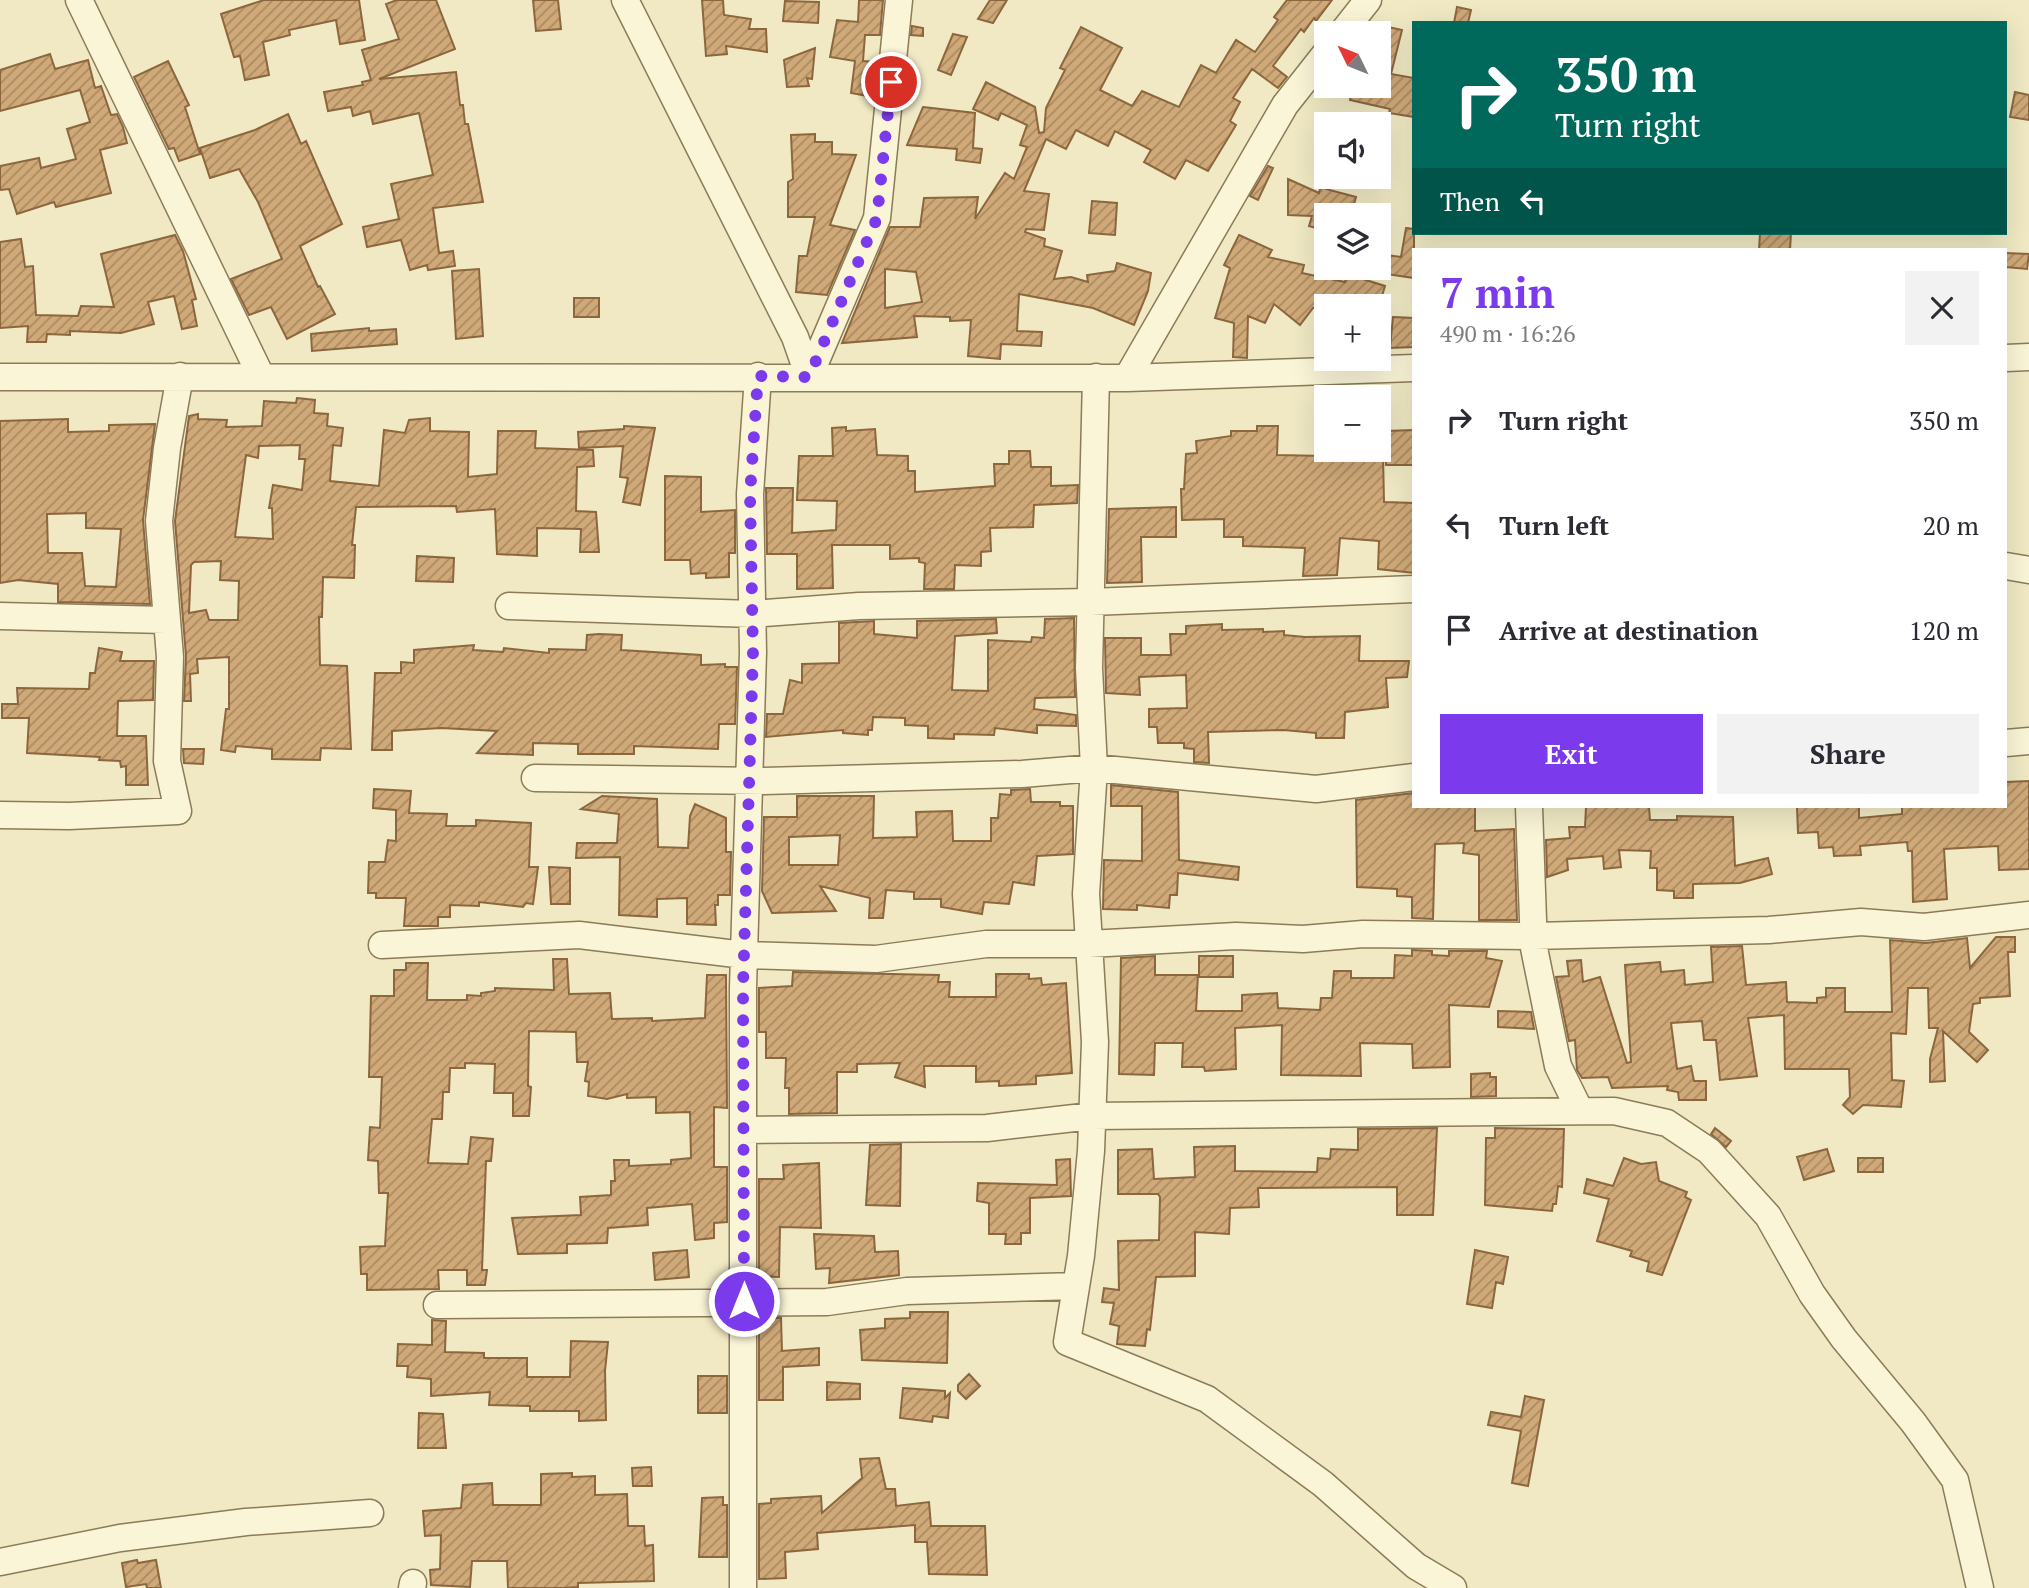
<!DOCTYPE html>
<meta charset="utf-8">
<style>
body{margin:0;font-family:"PT Serif",serif;background:#f2f2f3;color:#2b2b33;height:100vh;display:flex;flex-direction:column;font-size:26px;white-space:nowrap}
*{box-sizing:border-box;margin:0}
p{font-size:23px;color:#7c7c81}
.icon{flex:none;width:38px;height:38px;fill:none;stroke:currentColor;stroke-width:2;stroke-linecap:round;stroke-linejoin:round}
.map{position:relative;flex:1;overflow:hidden}
.sheet{position:absolute;left:1412px;top:248px;width:595px;height:560px;display:flex;flex-direction:column;background:#fff;border-radius:0px;box-shadow:0 7px 28px #0002}
.sheet>*{flex:none}
.banner{position:absolute;left:1412px;top:21px;width:595px;height:214px;border-radius:0px;box-shadow:0 7px 28px #0002;background:#00695c;color:#fff;overflow:hidden}
.needle{width:46px;rotate:313deg}
.controls{position:absolute;left:1314px;top:21px;display:grid;gap:14px}
.controls a{display:grid;place-items:center;width:77px;height:77px;border-radius:0px;background:#fff;box-shadow:0 7px 28px #0002;font-size:35px}
.pin{position:absolute;display:grid;place-items:center;width:60px;height:60px;color:#fff;margin:-30px;border:4px solid #fff;border-radius:50%;box-shadow:0 2px 7px #0007}
.me{position:absolute;width:77px;margin:-38px;rotate:0deg;stroke-linejoin:round;filter:drop-shadow(0 0 5px #0008)}
.turn{display:flex;align-items:center;gap:24px;height:147px;padding:0 28px;font-size:32px}
.turn .icon{width:91px;height:91px;stroke-width:2.5}
.turn b{display:block;font-size:49px;line-height:60px}
.then{display:flex;align-items:center;height:66px;padding:0 28px;background:#0003;gap:14px;font-size:26px}
.round{display:grid;place-items:center;flex:none;width:74px;height:74px;border-radius:0px;background:#f2f2f3}
.summary{display:flex;align-items:center;justify-content:space-between;height:119px;padding:0 28px}
h1{font-size:42px;font-weight:700;line-height:52px;color:#7c3aed}
.cta{display:flex;gap:14px;margin-top:auto;padding:14px 28px}
.cta a{flex:1;height:80px;border-radius:0px;background:#7c3aed;color:#fff;font-size:28px;font-weight:700;line-height:80px;text-align:center}
.cta a+a{background:#f2f2f3;color:#2b2b33}
ul{padding:0;list-style:none}
li{display:flex;align-items:center;gap:21px;height:105px;padding:0 28px}
li div{flex:1}
li b{display:block;font-size:26px}
li em{font-style:normal}
.map>svg:first-child{display:block}
.building{fill:url(#building-hatch);stroke:#8c673e;stroke-width:2;fill-rule:evenodd}
.lines{fill:none;stroke-linecap:round;stroke-linejoin:round}
.minor-casing{stroke:#8b7b59;stroke-width:29}
.minor{stroke:#faf5d7;stroke-width:26}
.route{stroke:#7c3aed;stroke-width:12;stroke-dasharray:0 21.6}
</style>
<div class="map">
<svg width="2029" height="1588" viewBox="0 0 2029 1588">
<defs>
<pattern id="building-hatch" width="6" height="6" patternUnits="userSpaceOnUse" patternTransform="scale(1.75)"><rect width="6" height="6" fill="#d0a978"/><path d="M-1 1l2-2M0 6l6-6M5 7l2-2" fill="none" stroke="#aa8a62"/></pattern>
</defs>
<rect width="100%" height="100%" fill="#f0e9c4"/>
<path class="building" d="M264 0H359L365 40 340 44 336 20 289 30 290 35 263 42 269 75 245 80 240 56 234 57 221 14Z
M397 0H436L455 49 379 79 456 72 460 105H463L465 124H468L483 202 433 208 439 253 453 251 455 266 428 270 427 265 410 270 401 240 367 247 363 227 399 219 391 184 433 175 419 113 373 124 370 111 353 116 351 107 328 111 324 92 363 85 362 82 371 80 362 50 399 39 386 4Z
M533 0H558L561 29 536 31Z
M702 0H723L724 15 751 19 749 29H766L767 52 726 46 727 54 706 56Z
M859 0H883L880 35H865L863 61 877 62 873 97 851 93 855 61 830 57 837 20 858 22Z
M990 0H1007L993 23 978 19Z
M1287 0H1332L1316 21 1314 18 1304 32 1301 29 1273 66 1287 77 1278 88 1252 69 1233 98 1240 102 1230 121 1236 125 1208 171 1186 160 1175 179 1144 162 1151 150 1115 131 1108 146 1076 130 1066 149 1046 139 1024 191 1049 194 1044 230 1026 229 1025 232 1045 239 1044 246 1062 251 1054 279 1071 277 1088 282 1087 275 1115 271 1117 263 1151 273 1148 291 1134 325 1093 308 1019 294 1017 331 1042 332 1041 346 1001 344 1000 359 968 356 971 320 950 321V317L914 316 917 337 842 343 890 227H920L924 198 978 197 975 219 1005 173 1014 179 1027 147 1020 145 1027 125 1001 113 998 120 973 109 986 82 1035 107 1039 133 1044 132 1046 108 1065 70 1060 68 1081 27 1122 48 1100 90 1132 106 1142 91 1179 107 1201 65 1216 73 1236 40 1255 52 1278 20 1274 17ZM885 269 916 272 922 302 885 308Z
M785 1 819 2 818 23 783 21Z
M1457 7 1471 10 1468 23H1454Z
M1379 25 1402 30 1391 74 1414 78V117L1389 113 1390 109 1350 100 1353 86 1375 91 1379 86Z
M912 26 923 28V36L911 35Z
M953 34 967 37 951 75 938 70Z
M815 48 812 79 807 78 809 86 787 87 784 60Z
M50 54 55 69 88 60 95 88 101 86 111 115 117 114 123 127 127 143 100 150 111 193 56 207 54 202 17 214 9 189 0 190V166L39 158 41 168 76 159 67 129 90 122 80 90 0 111V70Z
M168 61 189 105 185 107 200 154 179 161 174 148 169 149 134 77Z
M2015 92 2029 95V120L2010 117Z
M923 107 975 113 973 148 982 149 980 163 956 160 957 149 907 145Z
M288 114 301 144 306 141 342 224 300 246 318 287 320 286 335 314 287 339 271 307 249 315 231 279 282 259 258 202 239 169 210 178 200 148 255 130Z
M815 134V142H832V154L856 155 830 225 855 230 827 295 796 292 799 256H807L815 217H788V182L793 179 791 135Z
M1268 166 1273 168 1258 200 1250 196Z
M1288 179 1319 193 1323 179H1326V189L1356 197 1351 215H1326V231L1309 226 1312 216 1288 215Z
M1092 201 1117 203 1115 235 1089 233Z
M1406 228 1414 229V278L1379 273V254L1401 257Z
M1760 233H1791L1790 250H1759Z
M175 235 183 251 196 299 192 300 197 326 182 329 174 296 148 302 154 324 121 333 70 331V335L47 334 46 342H27L28 326 0 328V242L21 239 25 267 33 266 36 315 78 316 81 306 114 307 101 254Z
M1239 235 1272 250 1268 257 1304 265 1302 273 1345 282 1347 274 1385 286 1379 306 1313 308 1300 325 1274 304 1265 323 1248 316 1247 358 1233 357 1234 323 1215 318 1230 268 1224 265Z
M2006 253 2029 254 2027 269 2006 267Z
M479 269 483 336 456 339 452 271Z
M574 298H599V317H574Z
M1393 317 1414 318V347L1390 348Z
M369 328V331L396 329 397 344 312 351 311 334Z
M297 398 315 400 314 413 328 414 327 426 343 428 341 446 333 445 330 481 379 486 384 430 405 433 409 420 430 418V431L469 432 468 477 497 474 498 431H536L535 448 593 450 594 466 577 467 576 511 596 512 599 552H580L581 529 537 528V556L497 554 495 509 457 512 456 506 356 507 352 545H355L354 578 323 577 322 617H319L320 665 347 666 351 749 321 748 320 760 272 759V749L236 746 235 752 221 750 226 709H229V657L197 659 198 673 190 674 191 701H184L186 656 175 521 189 416 198 414V419L227 420 226 427 262 426 264 401 296 403ZM300 445 299 459H305L302 490 273 485 269 508H272L273 539 235 537 246 455 258 458 259 446ZM221 561 220 580 239 581 238 620H209L206 610 189 613 191 565 194 562Z
M68 419V432L109 431V425L155 424 143 520 150 604 58 602V584L18 580 0 583V421ZM86 513V528L121 529 116 587 85 586 82 553H48L47 514Z
M624 426 655 428 640 505 623 502 628 478 620 477 623 446 579 448 578 432 624 429Z
M1257 426H1278L1277 455 1325 456V450H1344V456L1383 455 1384 502 1414 503V573L1378 569 1379 541 1340 538 1337 575 1303 576 1305 548 1243 546V537H1224V519L1182 520 1181 489H1184L1186 454 1197 453 1196 441 1231 436V431H1257Z
M846 427V431L875 429 877 455 908 456V471H915V492L995 486 994 464H1009V451H1030L1031 467H1051V486L1078 485 1077 503 1034 505 1033 527 990 528 991 551 981 552V566L955 565 954 589H924L925 563 919 562V558L890 559V545H832L833 588 797 589V554H767L766 488H793L792 533 836 530 837 501 797 500 799 456H833L832 428Z
M1414 430V465H1386L1385 431Z
M665 476 701 477V512L735 510V553H729V577L706 578V573L691 574 690 560H665Z
M1176 507V537H1141L1142 582 1107 583 1109 509Z
M417 556 454 558 453 582 416 581Z
M1074 618 1075 697 1035 698 1034 709 1076 715V726L1037 725V733L995 728 994 735 954 734V739L928 738V726L905 725V718L873 717 872 730H868V735L843 733V730L766 737 767 714H783L790 680 802 683V664L839 663V623L874 621V634L917 638V621L996 619 997 633 955 636 952 690 988 691V640L1031 642 1032 637 1044 638 1045 619Z
M1222 624V630L1263 629V632L1284 631V635L1305 637 1360 636 1359 661H1409L1407 677 1386 678 1388 707 1345 712 1344 738H1316V733L1284 730 1208 732 1209 763 1194 762V749L1184 748V743H1158L1157 727H1149V709L1187 708 1186 675 1139 677 1140 695 1106 693 1105 638H1141V655H1171L1170 634H1186V626Z
M599 634 622 635 621 650 701 655V665L725 664V667H737L735 724H719L718 749 634 746V754H578V744L533 743V755L477 753 497 731 441 728 392 731V750H372L375 673H401V662L414 663V650L474 645 473 650 503 652 504 648 549 653V649L586 650 587 635Z
M99 648 122 652 120 661H154L153 700 118 701 117 736H146L148 785H126V766L121 767 120 761 99 760 100 757 27 753 29 718H2V704H18L17 688 89 689 90 673H95Z
M183 749H204L203 764 184 763Z
M2029 781V869L1999 870 1998 846 1944 849 1947 899 1913 902 1912 851H1908L1907 842 1860 846 1861 855 1834 856 1833 847 1819 848 1818 832 1798 833 1797 807H1859V818L1902 814V807H2006V782Z
M1111 785 1178 792 1179 860 1239 867 1238 880 1178 873 1177 895H1170L1169 908 1137 905V910L1103 909 1104 860 1142 861V806H1111Z
M374 789 411 791 409 813 447 814 446 826H476V820L531 823 529 867H538L533 904 526 903 523 907 479 902V906L450 905V917H438V926H404L406 898H376V893H368L369 862H385L388 840 396 841V810L373 808Z
M1030 789 1031 802H1060V806H1073V854L1037 856 1034 885 1013 882 1009 904 984 902 982 914 941 907V899H914V892L886 890 883 918H869L870 898 820 886 836 911 772 913 762 891 764 817H797V796H874L873 838 917 837 916 812 952 811 953 841H991V818H998L1000 794 1011 795V790ZM840 835 838 865H789V837Z
M1414 793V807H1475V831L1514 829 1517 920H1479V855L1463 853 1464 843 1435 844 1433 919 1412 918V897L1397 896V889L1357 887 1356 800Z
M602 796 657 799 658 847 688 848 690 816 695 804 726 818V852H731L730 895H718V905H715L716 925 687 924V898L657 899V917L619 915 620 857 576 858 577 843H617L619 814 581 809Z
M1586 807H1649L1650 820H1677V816L1733 817 1735 866 1768 858 1772 874 1740 883 1693 884V898H1674V891L1657 890V868H1650L1651 851 1619 850 1621 867 1604 869 1603 856 1567 859 1568 870 1547 877 1546 840 1570 838 1569 827H1585Z
M549 867 570 868V904H551Z
M1996 937H2015V952H2008L2010 996 1980 998V1003L1973 1004 1969 1032 1988 1050 1977 1062 1943 1031 1945 1081 1930 1082V1059L1938 1028H1929L1928 988H1908L1906 1034 1891 1033 1892 1080 1904 1081 1901 1107 1863 1105 1853 1114 1843 1105 1850 1097 1849 1069H1785L1784 1015 1748 1018 1757 1076 1720 1080 1716 1040H1704L1702 1021 1671 1023 1677 1069 1691 1066 1694 1081H1706V1100H1679L1678 1092 1667 1090 1668 1086 1612 1088 1608 1077 1582 1078 1577 1070 1575 1040 1569 1041 1556 977 1569 976 1567 961 1581 960 1583 982 1600 977 1627 1063 1631 1062 1625 965 1660 962 1661 972 1684 970 1685 985 1713 982 1711 947 1742 946 1746 985 1786 982 1787 1002 1817 1003V998L1826 997V988H1845V1012H1892L1890 940 1926 943 1967 938 1970 968Z
M1412 950 1432 951V955L1449 956V951H1487L1486 958 1502 961 1489 1007 1449 1005 1450 1067 1413 1068 1412 1044 1360 1043 1361 1076 1281 1075 1282 1025 1235 1028 1236 1069 1205 1071 1204 1067H1182L1183 1043H1155L1154 1075 1119 1074 1121 958 1155 956V975H1198L1196 1011H1242V995L1277 993 1278 1008 1320 1010 1321 998H1332L1334 971H1351V978H1394L1395 955 1412 956Z
M1199 956H1233V977H1199Z
M553 959H567L569 994 610 993 612 1019 652 1018V1021L705 1018 707 975H726L727 1108 714 1107V1167H727V1222L714 1223V1238L695 1240 692 1204 647 1208 648 1225 608 1228 607 1243 567 1244V1253L518 1254 512 1218 581 1215 580 1197 611 1195V1181H615L614 1160H629V1166L671 1164V1160L691 1158 690 1112 656 1113V1097L627 1098V1094L607 1099 588 1096 589 1082 585 1081 588 1062H577L576 1032 529 1031 528 1086 531 1087 529 1116H513V1093H494L495 1064 465 1063V1068H450L449 1092H443L442 1119H432L428 1163 468 1164 471 1137 493 1139 491 1161H486L482 1270H487L485 1285H467V1270H438L439 1289 367 1290V1274H361L360 1247 385 1246 388 1193H379L378 1161 368 1160 370 1127 380 1128 382 1077H369L371 996H394V970H406V963H428L427 1000H467V995L481 996V993L495 991V988L554 990Z
M793 972 939 975 938 982H950L949 997H996V974H1029V979L1041 978 1042 985 1066 983 1072 1073 1036 1076V1084L999 1086V1081L976 1082V1066H924L925 1087 895 1077 900 1063 857 1064V1072H837V1113L789 1114V1088H785L786 1058H766V1032H759V988L792 986Z
M1498 1011 1531 1012 1534 1029 1498 1027Z
M1490 1073V1077H1496V1096L1471 1097V1074Z
M1437 1128 1433 1215H1397V1187L1258 1188 1259 1207 1230 1208 1229 1234 1195 1232V1276L1156 1277 1150 1330 1147 1329 1145 1346 1117 1344 1119 1326 1110 1324 1114 1303 1102 1302 1104 1288 1119 1290 1118 1241 1159 1240 1160 1197 1158 1194H1118V1150L1152 1149 1154 1179 1195 1177 1194 1147 1235 1146V1171L1317 1172 1318 1158 1330 1159 1331 1149 1358 1150V1129Z
M1495 1128 1564 1129 1562 1187 1558 1186 1556 1204H1553L1552 1211 1485 1205 1486 1138H1495Z
M1715 1128 1731 1141 1726 1147 1711 1134Z
M901 1144 900 1206 866 1205 870 1145Z
M1827 1149 1834 1171 1804 1180 1797 1157Z
M1624 1158 1641 1164 1656 1162 1659 1181 1687 1192 1685 1197 1691 1200 1662 1275 1647 1271 1649 1262 1630 1256 1632 1251 1597 1241 1609 1199 1584 1193 1587 1179 1613 1186Z
M1858 1158H1883V1172H1858Z
M1070 1159 1071 1196 1030 1198V1233H1021V1244H1005L1006 1234H989V1203L977 1201 978 1183 1057 1185 1056 1160Z
M819 1163 821 1228 780 1227 779 1277 759 1276V1179H784L783 1165Z
M814 1234 874 1236 875 1252 898 1251 899 1275 829 1283 830 1268 816 1269Z
M687 1250 689 1277 655 1280 653 1253Z
M1475 1250 1508 1257 1503 1284 1496 1282 1492 1308 1467 1304Z
M910 1312H948L947 1363 862 1360 860 1330 885 1328V1319L910 1318Z
M759 1318H781L782 1351 819 1348V1365L783 1367V1400H759Z
M432 1320 446 1321 445 1352 484 1353V1358H527V1377H570L571 1341 608 1342 605 1371 606 1420 579 1421V1411H530V1406L489 1405 490 1392 431 1396V1379L407 1377 408 1366H397L398 1344 432 1345Z
M969 1374 980 1386 966 1399 958 1391V1385Z
M698 1376H727V1413H698Z
M827 1382 860 1384V1399L827 1400Z
M903 1388 945 1391V1398L950 1393 948 1418 933 1416 932 1422 900 1418Z
M1525 1396 1544 1400 1528 1486 1512 1483 1521 1431 1488 1425 1491 1412 1521 1417Z
M419 1413 443 1414 446 1448H418Z
M879 1458 886 1489H895L896 1506 929 1502 931 1526H985L987 1575 929 1574 927 1542H915V1525L817 1533 818 1549 785 1552 786 1578 759 1579V1504L771 1503V1499L821 1496 822 1513 862 1478 860 1459Z
M651 1467 652 1486H633L632 1468Z
M572 1473V1477L595 1476V1495L627 1494 628 1526H644L645 1546 653 1545 654 1581 578 1583V1587L562 1588H508L507 1561H472L470 1587 431 1585 430 1570 440 1569 441 1535 425 1536 423 1511 461 1508 463 1485 492 1483 493 1505H541V1474Z
M723 1497V1505H727V1557H699L702 1498Z
M137 1560 138 1563 156 1560 161 1588H147L146 1584 126 1587 122 1563Z"/>
<g class="lines">
<g class="minor-casing">
<path id="minor" d="M79 0 261 376
M625 0 795 337 809 377
M1342 33 1368 0
M2006 358 2029 357
M0 377 1127 378 1414 368
M809 377 877 218 899 0
M1096 377 1089 668 1094 768 1086 894 1095 1042 1091 1151 1081 1256 1067 1342 1207 1399 1323 1484 1416 1566 1453 1588
M1127 378 1285 105 1326 53
M2006 566 2029 570
M509 606 752 614 859 606 1091 602 1414 589
M0 616 165 620
M2006 743 2029 741
M535 778 764 781 1022 774 1094 768 1316 789 1414 777
M1529 807 1534 948 1558 1066 1580 1111
M0 815 69 816 178 811 167 761 170 657 159 521 167 448 180 376
M382 945 579 935 744 955 876 959 986 944H1089L1236 936 1303 939 1363 934 1534 936 1769 930 1861 922 1924 927 2029 915
M744 1130 987 1128 1092 1116 1614 1111 1667 1123 1709 1151 1768 1216 1812 1294 1844 1339 1913 1422 1955 1480 1980 1588
M437 1305 827 1302 907 1291 1076 1286
M0 1562 120 1538 246 1522 370 1513
M412 1588 413 1583
M743 1588V988L753 652 750 494 758 376"/>
</g>
<use href="#minor" class="minor"/>
</g>
<g class="lines">
<path class="route" d="M744 1301 743 988 753 652 750 494 758 376 809 377 877 218 891 82"/>
</g>
</svg>
<div class="controls">
<a><svg class="needle" viewBox="-14 -14 28 28"><path d="M0-13l5 13h-10z" fill="#e53935"/><path d="M0 13l5-13h-10z" fill="#7c7c81"/></svg></a>
<a><svg class="icon" aria-label="sound" viewBox="0 0 24 24"><path d="M4 9h4l5-4v14l-5-4H4zM17 9q2 3 0 6"/></svg></a>
<a><svg class="icon" aria-label="layers" viewBox="0 0 24 24"><path d="M12 4l9 5-9 5-9-5zM3 14l9 5 9-5"/></svg></a>
<a>+</a>
<a>−</a>
</div>
<div class="pin" style="left:891px;top:82px;background:#d93025"><svg class="icon" aria-label="arrive" viewBox="0 0 24 24"><path d="M6 21V4h12l-3 4 3 4H6"/></svg></div>
<svg class="me" style="left:744px;top:1301px" viewBox="-20 -20 40 40"><circle r="17" fill="#7c3aed" stroke="#fff" stroke-width="3"/><path d="M0-11L8 9 0 5-8 9z" fill="#fff"/></svg>
<div class="banner">
<div class="turn"><svg class="icon" aria-label="right" viewBox="0 0 24 24"><path d="M7 20v-9h11M14 6l5 5-5 5"/></svg><div><b>350 m</b>Turn right</div></div>
<div class="then">Then<svg class="icon" aria-label="left" viewBox="0 0 24 24"><path d="M17 20v-9H6M10 6l-5 5 5 5"/></svg></div>
</div>
<section class="sheet">
<div class="summary"><div><h1>7 min</h1><p>490 m · 16:26</p></div><a class="round"><svg class="icon" aria-label="close" viewBox="0 0 24 24"><path d="M6 6l12 12M18 6L6 18"/></svg></a></div>
<ul>
<li><svg class="icon" aria-label="right" viewBox="0 0 24 24"><path d="M7 20v-9h11M14 6l5 5-5 5"/></svg><div><b>Turn right</b></div><em>350 m</em></li>
<li><svg class="icon" aria-label="left" viewBox="0 0 24 24"><path d="M17 20v-9H6M10 6l-5 5 5 5"/></svg><div><b>Turn left</b></div><em>20 m</em></li>
<li><svg class="icon" aria-label="arrive" viewBox="0 0 24 24"><path d="M6 21V4h12l-3 4 3 4H6"/></svg><div><b>Arrive at destination</b></div><em>120 m</em></li>
</ul>
<div class="cta"><a>Exit</a><a>Share</a></div>
</section>
</div>
